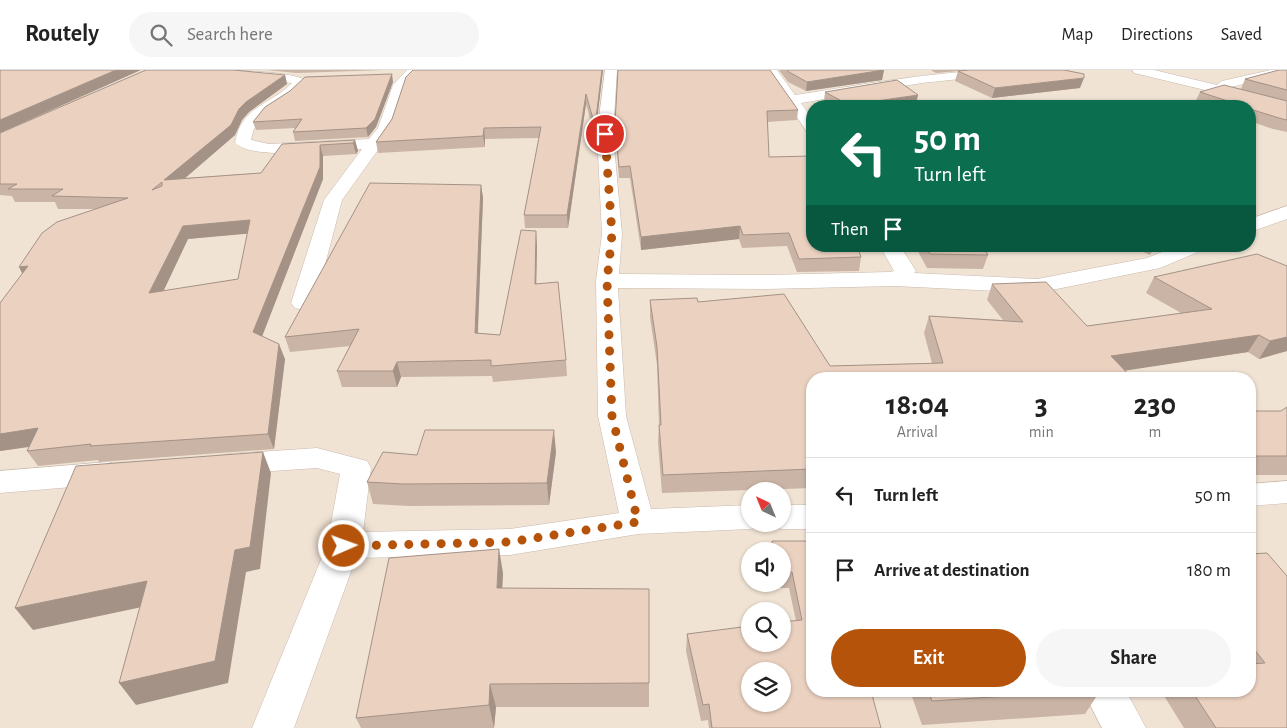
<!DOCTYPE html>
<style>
body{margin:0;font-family:"Alegreya Sans",sans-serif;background:#f6f6f6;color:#222;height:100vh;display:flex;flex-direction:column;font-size:19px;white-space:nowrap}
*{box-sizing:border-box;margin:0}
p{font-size:16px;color:#767676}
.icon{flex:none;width:28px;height:28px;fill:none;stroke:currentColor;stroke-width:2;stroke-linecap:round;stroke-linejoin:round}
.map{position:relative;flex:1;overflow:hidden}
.drawer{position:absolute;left:806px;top:302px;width:450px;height:325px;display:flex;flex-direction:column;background:#fff;border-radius:20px;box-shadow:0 1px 4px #0004}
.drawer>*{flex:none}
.banner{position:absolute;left:806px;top:30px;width:450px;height:152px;border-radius:20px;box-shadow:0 1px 4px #0004;background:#0b6e4f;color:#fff;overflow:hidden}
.needle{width:32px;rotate:317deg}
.tools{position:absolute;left:741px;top:412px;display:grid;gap:10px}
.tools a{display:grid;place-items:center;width:50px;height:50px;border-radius:50%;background:#fff;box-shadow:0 1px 4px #0004;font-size:25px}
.pin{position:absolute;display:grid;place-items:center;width:42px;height:42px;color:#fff;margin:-21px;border:2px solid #fff;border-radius:50%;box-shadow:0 1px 5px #0007}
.me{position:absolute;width:55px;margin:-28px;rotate:88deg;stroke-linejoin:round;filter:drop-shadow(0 0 4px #0008)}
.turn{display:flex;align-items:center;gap:18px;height:105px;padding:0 25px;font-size:22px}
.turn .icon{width:65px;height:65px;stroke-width:2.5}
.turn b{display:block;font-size:35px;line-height:42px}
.then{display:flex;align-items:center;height:48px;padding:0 25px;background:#0003;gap:10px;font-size:19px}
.eta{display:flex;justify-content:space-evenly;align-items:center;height:85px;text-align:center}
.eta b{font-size:30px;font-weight:700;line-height:35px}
.cta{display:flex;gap:10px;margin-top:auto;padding:10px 25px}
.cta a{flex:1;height:58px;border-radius:30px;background:#b45309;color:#fff;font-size:20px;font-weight:700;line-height:58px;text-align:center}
.cta a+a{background:#f6f6f6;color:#222}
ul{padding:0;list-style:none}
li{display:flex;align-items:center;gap:15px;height:75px;padding:0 25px;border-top:1px solid #e0e0e0}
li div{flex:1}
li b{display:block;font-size:19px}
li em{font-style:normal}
header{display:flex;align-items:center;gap:30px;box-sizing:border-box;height:70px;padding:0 25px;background:#fff;border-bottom:1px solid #e0e0e0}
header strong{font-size:24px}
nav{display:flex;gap:28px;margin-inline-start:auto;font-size:18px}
.search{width:350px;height:45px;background:#f6f6f6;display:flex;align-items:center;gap:12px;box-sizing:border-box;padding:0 18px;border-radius:28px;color:#767676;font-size:19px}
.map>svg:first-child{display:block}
.residential{fill:#f0e3d4;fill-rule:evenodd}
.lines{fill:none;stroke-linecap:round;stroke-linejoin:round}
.minor-casing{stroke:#c9b9ad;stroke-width:1}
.minor{fill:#fff;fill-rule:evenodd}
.wall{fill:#cab4a5;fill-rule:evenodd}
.shaded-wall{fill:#a49286}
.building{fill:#ebd1c0;stroke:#a49286;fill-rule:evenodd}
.route{stroke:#b45309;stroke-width:9;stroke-dasharray:0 16.2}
</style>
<header>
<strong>Routely</strong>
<div class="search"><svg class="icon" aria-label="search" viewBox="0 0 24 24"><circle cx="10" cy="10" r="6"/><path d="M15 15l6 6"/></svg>Search here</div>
<nav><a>Map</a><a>Directions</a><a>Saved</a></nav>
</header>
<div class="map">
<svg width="1287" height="658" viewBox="0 0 1287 658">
<rect width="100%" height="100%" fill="#f9f1e5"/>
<path class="residential" d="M0 0H1287V658H0ZM812 36H1250V176H812ZM812 309H1250V621H812ZM750 421H782V454H750ZM750 481H782V514H750ZM750 541H782V574H750ZM750 601H782V634H750Z"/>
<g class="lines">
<g class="minor-casing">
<path id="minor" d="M194 0C215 0 294 0 307 11 291 37 256 36 251 70L269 74 369 69 378 58 393 15 407 0H420L406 16 393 59 342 130 315 233 311 238 303 240 295 238 291 233 324 130 362 79C338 81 248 91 235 72 242 36 270 35 292 13L200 4Z
M605 0H617L613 64 622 164 619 204 766 205 890 202 894 201 880 176H900L916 201 914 203 1037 209 1147 188 1177 176H1206L1203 180 1160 198 1037 223 895 216 766 219 618 218 626 346 651 439 750 435V454H763L762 456 750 459 638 464 510 485 356 488 294 658H252L327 475 340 404 317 398 228 404 217 401 213 394 217 387 228 384 317 378 367 391 371 398 363 462 510 459 619 443 598 346 596 211 602 164 597 64Z
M765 0H777L795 25C868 14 940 0 1013 0L1007 4 922 13 801 33 812 49V64L807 62Z
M1132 0H1154L1217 15 1222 11 1271 0H1287V4L1231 17 1242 22 1287 34V42L1226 25 1134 3Z
M1287 136V149L1250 162V149Z
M108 392 119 395 123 403 119 411 108 414 0 423V401Z
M1287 411V433L1250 436V414Z
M782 435H812V459H782L770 456 769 454H782Z
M1083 621H1126L1146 658H1102Z"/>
</g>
<use href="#minor" class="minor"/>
</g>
<path class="wall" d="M266 0H384L297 3Z
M413 0H603L595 67 586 34 568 158H525L524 145 539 68 485 69V77L378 83 376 72 392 49Z
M618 0 798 40 797 50 767 52 769 87 861 187 859 201 797 202 787 176 742 178 739 169 641 180 630 108H619L615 53Z
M779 0H884L882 10 806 21 788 12Z
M931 0H1064L1080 18 992 28 955 11 958 1 936 3Z
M1287 0V62L1273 59 1250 51V36H1206L1195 32 1200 22 1241 19 1245 9Z
M285 5 287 14 249 42 242 50 235 65 185 108 261 103 282 74 355 70 358 81 356 84 323 86V109L262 266 285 289 274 379 99 392 98 390 38 396 27 381 29 377 0 381V233L94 139H58L55 132H15L12 126 0 125V63ZM248 163 238 209 163 221 188 169Z
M393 12 376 57 368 67 295 71 293 62 295 58 256 60 253 52Z
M825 22 916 35 908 36H833L824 31Z
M481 115 483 128 478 263 500 265 537 175 536 213 566 290 567 306 493 312 492 306 401 307 397 317H342L337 301 350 276 290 282 285 267Z
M915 176H982L988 185 983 199 927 198Z
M1130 176H1155L1150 185Z
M1287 196V281L1259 289 1248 282 1125 300 812 309V418L662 423 658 373 659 355 657 295 650 247V230L698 232 830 296 932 293 924 263 929 246 1003 250 987 230 992 214 1087 256 1181 243 1146 223 1154 207Z
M1287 337V405H1250V341H1281Z
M556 382 549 435 409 436 373 434 367 412 417 385Z
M772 471H812L881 658H709L708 650 701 651 686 581 687 564 796 551 789 518H774V514H782V481H770Z
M1250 484 1287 658H1184L1161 621H1250Z
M503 503 502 518 649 519V637H496L494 658H361L356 648Z
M910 621H1100L1085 644 922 655Z"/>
<path class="shaded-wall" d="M116 0H141L0 63V50Z
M602 0H603L595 67V56Z
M884 0 882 10 806 21 807 12Z
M392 4 393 12 376 57 368 67 366 58Z
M285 5 287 14 249 42 242 50 235 65 169 122 164 110 239 39 246 32Z
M1084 8 1080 18 992 28 995 18Z
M586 24V34L568 158 567 145Z
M918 25 916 35 908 36H849V35Z
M484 58 485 69V77L483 66Z
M355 70 358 81 356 84 353 73Z
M320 75 323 86V109L258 277 253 262Z
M481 115 483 128 477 278 475 263Z
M250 150 255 163 188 169 156 237 149 223 183 156Z
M740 156 739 169 641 180V167Z
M536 161 537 175 536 228 535 214Z
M28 196 26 211 19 197Z
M1259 265 1248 282 1103 304 1111 286Z
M1287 267V281L1259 289 1270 271Z
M279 274 285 289 274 379 268 364Z
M397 292 401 307 397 317 393 301Z
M38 358 48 374 0 381V364Z
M554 360 556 382 549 435 547 413Z
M263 382 271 403 260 499 246 502 228 613 136 635 119 613 235 480Z
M499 479 503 503 501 542 497 518Z
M147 511 161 533 33 560 15 538Z
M490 614 496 637 494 658 489 635Z"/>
<path class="building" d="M0 0H116L0 50Z
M146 0H233L285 5 246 32 239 39 231 55 164 110 261 103 282 74 355 70 353 73 320 75V97L253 262 279 274 268 364 90 376 91 374 27 381 38 358 0 364V233L28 196 19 197 42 163 57 152 128 128 52 126 63 119H8L17 114H0V63ZM162 112V116L152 120ZM250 150 238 209 149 223 183 156Z
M413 0H602L595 56 586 24 567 145H524L541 57 484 58 483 66 376 72 392 49 406 7Z
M618 0H770L798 40 767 41 769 87 812 86V176H857L861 187 799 189 789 163 743 165 740 156 641 167 630 96 619 97 615 53Z
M787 0H884L807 12 789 2Z
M970 0H1064L1084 4V8L995 18 958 1Z
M1279 0H1287V20L1245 9Z
M392 4 375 49 366 58 293 62 302 49 253 52 265 37 290 21 305 7Z
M897 10 918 25 849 35 825 22Z
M1224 15 1287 31V50L1279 48 1250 39V36H1243L1200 22Z
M370 113 481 115 475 263 500 265 521 160 536 161 535 214 558 212 566 290 491 296V290L397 292 393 301H337L359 259 285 267Z
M926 176H982L988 185 930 184Z
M1257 184 1287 196V267L1270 271 1259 265 1111 286 1133 309H812V399L663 405 659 355H661L657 277 650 230 697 228 698 232 784 224 830 296 943 293 929 246 1023 252 992 214 1046 212 1087 256 1212 239 1154 207Z
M1287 337V386H1250V341H1281Z
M425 360H554L547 413 403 414 367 412 383 382 417 385Z
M263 382 250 477 235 480 215 591 119 613 147 511 15 538 76 396Z
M772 471H812V621H871L881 658H712L709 634 703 635 687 564 750 556V574H782V552L802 550 792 502H782V481H773ZM750 601H782V634H750Z
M499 479 497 518 649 519V613L490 614 489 635 356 648 389 488Z
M1267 483 1287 506V658H1216L1192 621H1250V594L1265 593 1250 574V484Z
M928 621H1082L932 631Z"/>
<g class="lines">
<path class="route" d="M344 476 510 472 638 452 612 346 607 211 612 164 605 64"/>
</g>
</svg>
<div class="tools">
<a><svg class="needle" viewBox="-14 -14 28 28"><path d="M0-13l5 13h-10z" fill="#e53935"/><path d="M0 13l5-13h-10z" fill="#767676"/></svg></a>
<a><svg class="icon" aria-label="sound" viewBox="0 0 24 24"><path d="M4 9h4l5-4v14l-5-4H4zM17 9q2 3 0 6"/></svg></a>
<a><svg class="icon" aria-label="search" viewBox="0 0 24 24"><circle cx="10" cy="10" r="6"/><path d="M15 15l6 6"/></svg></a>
<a><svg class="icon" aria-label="layers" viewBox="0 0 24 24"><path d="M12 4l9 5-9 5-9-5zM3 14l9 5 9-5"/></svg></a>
</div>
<div class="pin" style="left:605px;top:64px;background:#d93025"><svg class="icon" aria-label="arrive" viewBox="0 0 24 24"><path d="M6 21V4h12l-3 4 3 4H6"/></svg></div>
<svg class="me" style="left:344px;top:476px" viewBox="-20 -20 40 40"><circle r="17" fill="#b45309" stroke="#fff" stroke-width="3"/><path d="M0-11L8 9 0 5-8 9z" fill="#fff"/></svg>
<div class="banner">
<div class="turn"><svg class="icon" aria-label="left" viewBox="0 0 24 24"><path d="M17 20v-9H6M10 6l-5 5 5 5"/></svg><div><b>50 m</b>Turn left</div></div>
<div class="then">Then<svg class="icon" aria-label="arrive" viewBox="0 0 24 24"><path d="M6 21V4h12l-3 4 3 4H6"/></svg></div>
</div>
<section class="drawer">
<div class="eta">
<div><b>18:04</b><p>Arrival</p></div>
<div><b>3</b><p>min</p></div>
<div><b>230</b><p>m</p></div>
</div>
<ul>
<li><svg class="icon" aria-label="left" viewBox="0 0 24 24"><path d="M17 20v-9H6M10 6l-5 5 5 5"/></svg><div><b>Turn left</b></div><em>50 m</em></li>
<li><svg class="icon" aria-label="arrive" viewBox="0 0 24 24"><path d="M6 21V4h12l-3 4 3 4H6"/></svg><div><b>Arrive at destination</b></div><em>180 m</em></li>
</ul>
<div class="cta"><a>Exit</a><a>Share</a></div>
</section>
</div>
